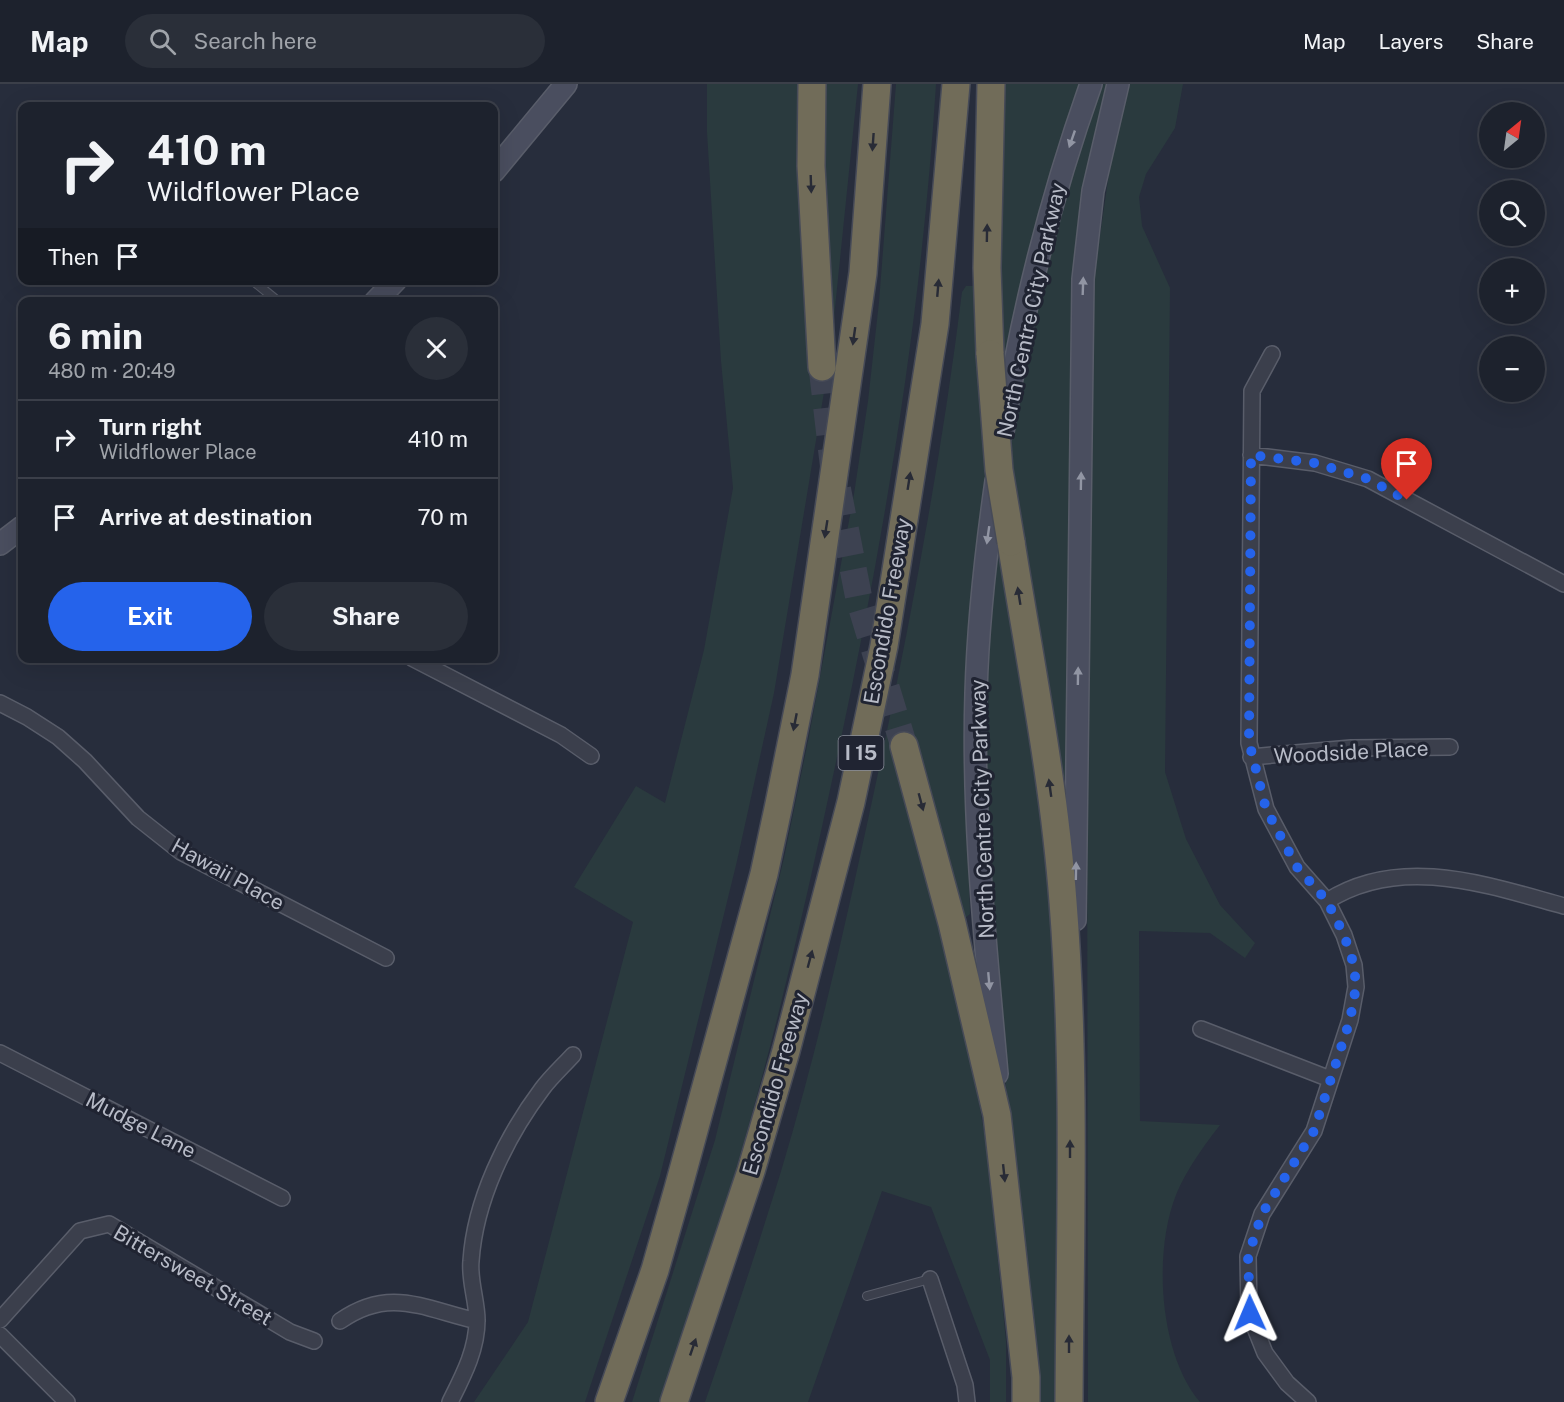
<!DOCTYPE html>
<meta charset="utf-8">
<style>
body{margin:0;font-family:"Public Sans",sans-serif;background:#2a2f39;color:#f1f3f6;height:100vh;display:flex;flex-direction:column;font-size:22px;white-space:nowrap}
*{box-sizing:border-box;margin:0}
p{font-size:20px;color:#a0a4aa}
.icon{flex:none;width:33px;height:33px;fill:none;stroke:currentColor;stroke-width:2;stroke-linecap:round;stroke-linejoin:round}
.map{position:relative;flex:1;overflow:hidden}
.details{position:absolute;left:18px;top:213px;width:480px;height:366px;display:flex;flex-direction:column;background:#1d222d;border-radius:12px;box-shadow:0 6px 24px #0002,0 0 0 2px #3b3f49}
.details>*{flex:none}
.hud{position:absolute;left:18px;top:18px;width:480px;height:183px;border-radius:12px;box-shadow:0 6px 24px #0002,0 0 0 2px #3b3f49;background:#1d222d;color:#f1f3f6;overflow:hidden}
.needle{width:39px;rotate:29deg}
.fabs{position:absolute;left:1479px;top:18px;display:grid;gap:12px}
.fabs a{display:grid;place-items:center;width:66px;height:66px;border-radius:50%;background:#1d222d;box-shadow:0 6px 24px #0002,0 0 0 2px #3b3f49;font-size:30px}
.pin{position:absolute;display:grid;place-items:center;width:51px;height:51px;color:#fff;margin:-62px -26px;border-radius:50% 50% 50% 0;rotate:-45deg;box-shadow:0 0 6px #0007}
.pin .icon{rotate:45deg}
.me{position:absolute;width:66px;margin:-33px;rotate:359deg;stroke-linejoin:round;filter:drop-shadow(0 0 4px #0008)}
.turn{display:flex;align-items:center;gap:21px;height:126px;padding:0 30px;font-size:27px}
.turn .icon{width:78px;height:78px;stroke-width:2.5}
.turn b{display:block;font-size:42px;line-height:51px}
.then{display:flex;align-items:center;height:57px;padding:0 30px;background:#0003;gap:12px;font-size:22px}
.round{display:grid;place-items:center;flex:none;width:63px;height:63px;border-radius:32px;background:#2a2f39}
.summary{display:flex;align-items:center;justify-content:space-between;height:102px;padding:0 30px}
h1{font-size:36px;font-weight:700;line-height:45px}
.primary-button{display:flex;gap:12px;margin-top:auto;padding:12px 30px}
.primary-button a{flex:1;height:69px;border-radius:36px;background:#2563eb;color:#fff;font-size:24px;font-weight:700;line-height:69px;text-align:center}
.primary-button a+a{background:#2a2f39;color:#f1f3f6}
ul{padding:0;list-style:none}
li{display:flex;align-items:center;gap:18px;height:78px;padding:0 30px;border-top:2px solid #3b3f49}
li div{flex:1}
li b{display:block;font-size:22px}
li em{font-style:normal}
header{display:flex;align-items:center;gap:36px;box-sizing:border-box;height:84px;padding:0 30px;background:#1d222d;border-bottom:2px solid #3b3f49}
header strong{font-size:28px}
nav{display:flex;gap:33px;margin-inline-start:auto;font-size:21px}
.search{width:420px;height:54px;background:#2a2f39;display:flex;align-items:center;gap:15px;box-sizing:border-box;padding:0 21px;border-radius:33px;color:#a0a4aa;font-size:22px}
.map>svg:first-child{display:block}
.green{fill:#2a3a3e}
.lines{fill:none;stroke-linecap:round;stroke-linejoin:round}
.highway-tunnel{stroke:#3d4251;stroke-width:27;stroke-dasharray:27 14;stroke-linecap:butt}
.lane-casing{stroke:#595d6a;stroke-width:10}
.street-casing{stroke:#595d6a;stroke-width:18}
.secondary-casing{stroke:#595d6a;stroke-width:24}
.highway-casing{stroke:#464a57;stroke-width:30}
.lane{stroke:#3b3f4c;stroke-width:8}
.street{stroke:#3b3f4c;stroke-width:15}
.secondary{stroke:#4a4e5f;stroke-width:21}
.highway{stroke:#716c59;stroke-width:27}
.highway-bridge-casing{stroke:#464a57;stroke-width:30;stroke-linecap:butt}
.highway-bridge{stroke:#716c59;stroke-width:27}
.oneway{fill:#9195a3}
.oneway2{fill:#282b36}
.route{stroke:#2563eb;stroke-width:10;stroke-dasharray:0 18}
.labels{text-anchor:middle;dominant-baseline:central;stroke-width:6;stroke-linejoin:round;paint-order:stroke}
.shield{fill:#202432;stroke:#8a8e9a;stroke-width:1.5}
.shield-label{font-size:20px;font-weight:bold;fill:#b7bbc7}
.street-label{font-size:21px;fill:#b7bbc7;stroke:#202432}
</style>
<header>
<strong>Map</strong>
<div class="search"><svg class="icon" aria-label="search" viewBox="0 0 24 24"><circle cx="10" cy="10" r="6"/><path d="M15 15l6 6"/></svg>Search here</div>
<nav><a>Map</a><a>Layers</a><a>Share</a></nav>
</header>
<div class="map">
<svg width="1564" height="1318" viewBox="0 0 1564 1318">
<rect width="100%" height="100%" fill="#272d3c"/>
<path class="green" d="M707 0H802C798 93 798 186 810 279L829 278 774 609 737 777 660 1092 585 1318H474L528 1238 633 838 574 803 636 702 665 719 704 566 733 404 721 277 707 48Z
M818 0H858L831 263Z
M896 0H936C922 224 886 445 839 664 806 819 771 974 724 1125 704 1190 681 1254 660 1318H632L715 1056 784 774 809 652 854 410 868 317 879 218Z
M1000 0H1081L1041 128 965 640 970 830 965 834 961 830 972 976 987 1066 1006 1257V1318H990V1276L931 1123 882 1107 808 1318H705C732 1240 758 1163 782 1084 823 947 853 806 883 666 915 514 943 362 962 208L966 202H975Z
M1100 0H1110L1097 44 1068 692 1064 694 1059 690 1042 692 1062 989 1058 1318H1036L1013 1063 998 935 984 672 991 499 1016 306 1063 107Z
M1127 0H1183L1175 44 1146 90 1139 113 1142 142 1170 204 1165 688 1186 755 1220 821 1255 859 1245 874 1210 849 1139 847 1140 1037 1220 1041C1205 1060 1185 1088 1176 1111 1153 1169 1159 1270 1200 1318H1088L1087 640 1091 213 1113 62Z"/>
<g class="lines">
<path class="highway-tunnel" d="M822 283 834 387 859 515 904 662"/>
<g class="lane-casing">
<path id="lane" d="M252 196 279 218
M867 1212 930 1195"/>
</g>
<g class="street-casing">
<path id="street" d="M1272 270 1252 307 1249 659 1266 725 1297 783 1327 817 1344 851 1354 881 1356 903 1350 936 1314 1047 1262 1130 1248 1172 1249 1229 1265 1269 1287 1299 1308 1318
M1251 371 1315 379 1368 395 1564 500
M412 574 561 651 591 672
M0 619 27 633 58 653 85 677 138 734 181 768 386 874
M1251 673 1351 664 1450 663
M1327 817C1401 770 1487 801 1564 822
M1201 945 1330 995
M0 969 282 1114
M930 1195 965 1301 967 1318
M0 1236 80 1147 109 1140 290 1248 314 1257
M340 1237C390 1202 424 1225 477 1237
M0 1251 67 1318
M450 1318C463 1292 477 1266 477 1236 477 1217 469 1196 471 1177 475 1116 506 1053 542 1005 551 993 563 982 573 971"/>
</g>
<g class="secondary-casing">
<path id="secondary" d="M494 87 566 0
M375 218 396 196
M1003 348C1021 230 1051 113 1091 0
M996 397C986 467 978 538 976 609 972 736 986 864 997 990
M0 460 22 443
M1075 836 1083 195 1093 107 1118 0"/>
</g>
<g class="highway-casing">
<path id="highway" d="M812 0 811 82 822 283
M990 270 987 184 991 0
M1011 458C1030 578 1054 697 1063 818 1076 984 1070 1152 1069 1318
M904 662 952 839 997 1031 1026 1293V1318
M609 1318 655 1186 678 1105 764 790 779 720 805 591 863 189 877 0
M674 1318 751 1087 786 967 851 718 884 562 935 240 956 0"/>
</g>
<use href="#lane" class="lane"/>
<use href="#street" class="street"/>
<use href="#secondary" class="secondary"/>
<use href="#highway" class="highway"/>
<g class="highway-bridge-casing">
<path id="highway-bridge" d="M990 270 999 386 1011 458"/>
</g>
<use href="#highway-bridge" class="highway-bridge"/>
</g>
<defs><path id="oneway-solid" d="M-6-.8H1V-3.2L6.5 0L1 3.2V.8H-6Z" transform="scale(1.5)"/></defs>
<g class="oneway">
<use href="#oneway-solid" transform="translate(1072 55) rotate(109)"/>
<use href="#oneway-solid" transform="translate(1083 202) rotate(-88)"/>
<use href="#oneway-solid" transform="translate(1081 397) rotate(-89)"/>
<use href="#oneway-solid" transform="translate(988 451) rotate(98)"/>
<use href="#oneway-solid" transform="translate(1078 592) rotate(-89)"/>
<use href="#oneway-solid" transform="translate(1076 787) rotate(-89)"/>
<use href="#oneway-solid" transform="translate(989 897) rotate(85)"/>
</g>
<g class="oneway2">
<use href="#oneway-solid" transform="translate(873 58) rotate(94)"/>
<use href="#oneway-solid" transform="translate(811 100) rotate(88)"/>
<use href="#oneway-solid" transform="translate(987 149) rotate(-89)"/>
<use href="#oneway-solid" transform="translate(938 204) rotate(-85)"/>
<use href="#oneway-solid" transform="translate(854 252) rotate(98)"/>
<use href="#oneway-solid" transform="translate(909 397) rotate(-81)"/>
<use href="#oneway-solid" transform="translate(826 445) rotate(99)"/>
<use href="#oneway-solid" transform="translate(1019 512) rotate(-99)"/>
<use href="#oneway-solid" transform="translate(795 638) rotate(101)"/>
<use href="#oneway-solid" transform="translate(1050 704) rotate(-98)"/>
<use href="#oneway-solid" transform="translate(921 718) rotate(75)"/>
<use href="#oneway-solid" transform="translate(810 875) rotate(-75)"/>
<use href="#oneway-solid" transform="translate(1070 1065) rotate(-90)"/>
<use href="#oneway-solid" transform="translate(1004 1089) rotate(84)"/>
<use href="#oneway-solid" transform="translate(1069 1260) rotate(-90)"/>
<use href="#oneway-solid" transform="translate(693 1263) rotate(-71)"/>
</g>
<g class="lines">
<path class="route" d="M1250 1229 1248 1172 1262 1130 1314 1047 1350 936 1356 903 1354 881 1344 851 1327 817 1297 783 1266 725 1249 658 1251 371 1315 379 1368 395 1407 416"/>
</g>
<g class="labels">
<rect class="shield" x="838.5" y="652" width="45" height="34" rx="4.5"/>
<g class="shield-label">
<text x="861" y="669">I 15</text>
</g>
<g class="street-label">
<text transform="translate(1031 226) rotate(-78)">North Centre City Parkway</text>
<text transform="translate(887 527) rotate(-80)">Escondido Freeway</text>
<text transform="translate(1351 668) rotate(-3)">Woodside Place</text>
<text transform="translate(982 725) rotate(-92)">North Centre City Parkway</text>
<text transform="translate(228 790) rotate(29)">Hawaii Place</text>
<text transform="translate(775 1000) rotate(-74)">Escondido Freeway</text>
<text transform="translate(141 1041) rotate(27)">Mudge Lane</text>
<text transform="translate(193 1191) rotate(30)">Bittersweet Street</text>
</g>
</g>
</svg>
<div class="fabs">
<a><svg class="needle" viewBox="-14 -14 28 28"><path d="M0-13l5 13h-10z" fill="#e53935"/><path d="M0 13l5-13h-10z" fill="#a0a4aa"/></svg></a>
<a><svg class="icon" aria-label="search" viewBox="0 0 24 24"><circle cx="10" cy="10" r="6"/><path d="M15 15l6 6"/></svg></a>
<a>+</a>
<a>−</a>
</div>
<div class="pin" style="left:1407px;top:416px;background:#d93025"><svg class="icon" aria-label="arrive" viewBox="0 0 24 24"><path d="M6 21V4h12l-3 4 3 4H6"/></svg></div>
<svg class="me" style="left:1250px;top:1229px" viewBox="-20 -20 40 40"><path d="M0-17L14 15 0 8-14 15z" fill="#2563eb" stroke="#fff" stroke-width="4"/></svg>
<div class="hud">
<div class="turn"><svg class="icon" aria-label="right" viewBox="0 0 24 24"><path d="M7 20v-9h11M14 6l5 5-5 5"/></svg><div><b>410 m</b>Wildflower Place</div></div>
<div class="then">Then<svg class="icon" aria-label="arrive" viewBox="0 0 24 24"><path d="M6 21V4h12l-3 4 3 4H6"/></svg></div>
</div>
<section class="details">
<div class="summary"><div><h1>6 min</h1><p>480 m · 20:49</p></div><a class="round"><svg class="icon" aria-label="close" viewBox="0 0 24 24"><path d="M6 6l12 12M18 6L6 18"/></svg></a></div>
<ul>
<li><svg class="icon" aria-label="right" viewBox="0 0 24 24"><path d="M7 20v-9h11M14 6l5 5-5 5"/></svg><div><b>Turn right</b><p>Wildflower Place</p></div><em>410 m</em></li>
<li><svg class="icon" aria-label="arrive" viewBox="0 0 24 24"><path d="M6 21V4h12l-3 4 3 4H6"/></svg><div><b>Arrive at destination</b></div><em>70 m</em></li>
</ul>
<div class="primary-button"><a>Exit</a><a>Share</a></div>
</section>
</div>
